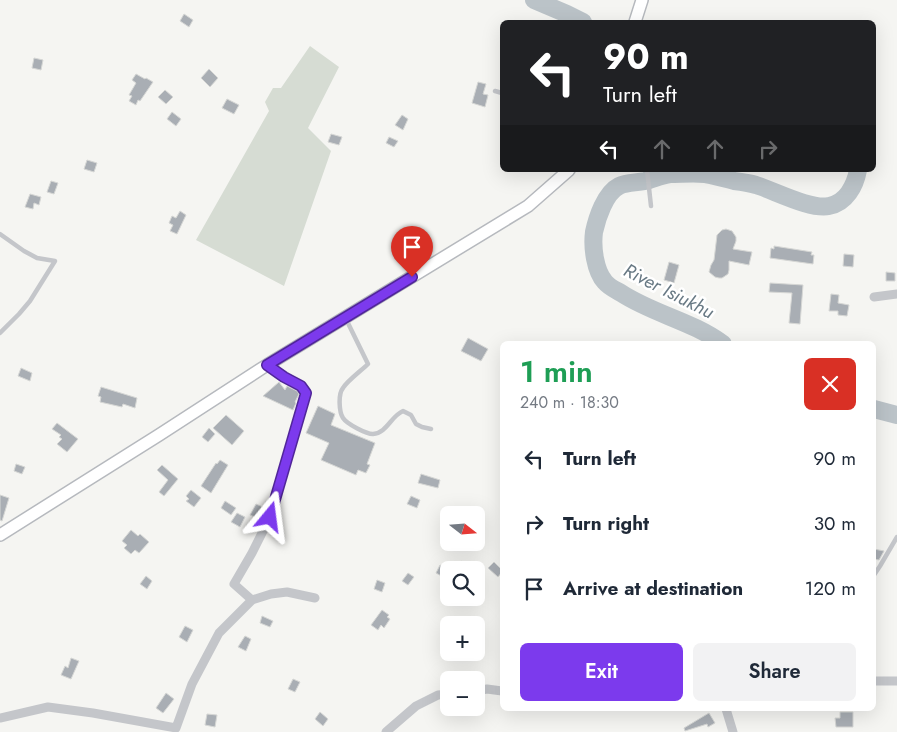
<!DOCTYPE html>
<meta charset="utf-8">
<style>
body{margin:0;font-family:Jost,sans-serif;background:#f2f2f3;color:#1f2937;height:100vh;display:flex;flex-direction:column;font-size:19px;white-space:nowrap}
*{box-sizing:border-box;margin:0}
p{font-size:16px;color:#747a83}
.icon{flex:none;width:28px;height:28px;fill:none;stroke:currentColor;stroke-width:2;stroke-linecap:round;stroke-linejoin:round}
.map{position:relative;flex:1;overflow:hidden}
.panel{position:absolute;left:500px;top:341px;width:376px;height:370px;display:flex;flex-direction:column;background:#fff;border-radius:8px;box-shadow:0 5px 20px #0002}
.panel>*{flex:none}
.top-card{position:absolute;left:500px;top:20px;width:376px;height:152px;border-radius:8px;box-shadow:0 5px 20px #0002;background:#202124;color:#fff;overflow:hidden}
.needle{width:32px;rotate:107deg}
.tools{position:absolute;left:440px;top:506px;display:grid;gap:10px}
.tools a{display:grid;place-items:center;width:45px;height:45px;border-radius:8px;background:#fff;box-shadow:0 5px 20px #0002;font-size:25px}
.pin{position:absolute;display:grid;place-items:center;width:42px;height:42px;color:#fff;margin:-51px -21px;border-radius:50% 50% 50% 0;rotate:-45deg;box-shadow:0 0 5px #0007}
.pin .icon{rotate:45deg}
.me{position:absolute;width:55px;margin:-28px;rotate:16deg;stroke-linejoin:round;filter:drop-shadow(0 0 4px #0008)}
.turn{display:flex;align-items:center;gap:18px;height:105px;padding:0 20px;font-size:22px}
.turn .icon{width:65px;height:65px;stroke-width:2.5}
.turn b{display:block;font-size:35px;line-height:42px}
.lanes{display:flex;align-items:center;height:48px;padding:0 20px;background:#0003;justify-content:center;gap:25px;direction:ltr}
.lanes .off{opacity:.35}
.round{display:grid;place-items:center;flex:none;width:52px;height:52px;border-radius:8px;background:#f2f2f3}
.summary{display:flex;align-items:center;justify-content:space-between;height:85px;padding:0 20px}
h1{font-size:30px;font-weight:600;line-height:38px;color:#1e9e55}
.primary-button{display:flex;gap:10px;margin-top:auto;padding:10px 20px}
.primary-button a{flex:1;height:58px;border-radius:8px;background:#7c3aed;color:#fff;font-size:20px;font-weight:600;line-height:58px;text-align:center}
.primary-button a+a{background:#f2f2f3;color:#1f2937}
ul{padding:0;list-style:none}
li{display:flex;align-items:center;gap:15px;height:65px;padding:0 20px}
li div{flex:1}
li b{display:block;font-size:19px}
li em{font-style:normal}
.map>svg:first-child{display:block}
.green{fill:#d6dcd3}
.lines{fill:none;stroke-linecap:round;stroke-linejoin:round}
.river{stroke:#bbc3c8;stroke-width:18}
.building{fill:#a9aeb4;stroke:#d6d7d5}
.secondary-casing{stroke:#b6b9be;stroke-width:14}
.service{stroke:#c4c6ca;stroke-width:4.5}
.minor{stroke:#c4c6ca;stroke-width:9}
.secondary{stroke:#fff;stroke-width:11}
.route-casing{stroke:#51269a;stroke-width:12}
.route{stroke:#7c3aed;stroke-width:9}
.labels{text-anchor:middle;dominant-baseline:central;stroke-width:5;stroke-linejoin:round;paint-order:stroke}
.water-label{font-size:19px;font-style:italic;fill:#687984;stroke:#fff}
</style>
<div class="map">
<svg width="897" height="732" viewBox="0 0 897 732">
<rect width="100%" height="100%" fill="#f5f5f2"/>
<path class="green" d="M310 46 339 67 308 128 331 151 284 286 196 240 269 111 265 102 273 88H281Z"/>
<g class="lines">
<path class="river" d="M534 0 567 14 583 22
M723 344C692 321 653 314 621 293 616 290 609 287 605 282 595 271 592 247 594 232 597 218 605 193 619 186 627 182 636 183 645 181 653 179 662 175 670 174 681 174 694 173 705 174 714 176 724 178 734 181 742 182 749 183 756 185 775 191 811 210 829 206 846 203 855 186 858 170
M874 409 897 415"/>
</g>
<path class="building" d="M184 14 193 20 189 27 180 21Z
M34 58 43 60 41 70 32 68Z
M209 69 218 78 210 87 201 78Z
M136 74 145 79 146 78 153 82 140 101 138 100 136 105 129 101 132 96 129 95 136 83 132 80Z
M478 82 486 84 483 94 488 95 485 107 472 103Z
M165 90 173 97 166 104 158 97Z
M227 99 239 105 234 114 222 108Z
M172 112 181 119 176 126 167 119Z
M402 115 408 119 403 130 395 125Z
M331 134 342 137 339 145 328 142Z
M389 137 398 141 394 147 386 143Z
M87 160 97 163 94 172 84 169Z
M51 181 58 183 54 194 47 192Z
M30 194 41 197 39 205 34 203 33 209 25 207Z
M180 211 186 215 177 234 170 231 173 225 169 223 172 216 176 218Z
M726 229 732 231 736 237V241L733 249 752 252 749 265 729 261V270L728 274 722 278H719L715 277 709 272 711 265 714 260 717 235 722 230Z
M774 246 812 252 811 255H814L813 264 770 258 771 248 774 249Z
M844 254 854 255 853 267 843 266Z
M669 262 679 265 674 283 664 280Z
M886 272 895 273V281H886Z
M770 283 803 285 800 324 789 323 792 293 769 292Z
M831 294 839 295 838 303 849 305 847 316 838 315V311H829Z
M468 338 488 349 481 361 461 351Z
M21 368 32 373 30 381 18 376Z
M279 382 285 390 287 386 297 391 299 394 295 402 296 403 293 410 263 396Z
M101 387 137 398 135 408 123 404 122 407 100 402 101 397 98 396Z
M318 406 335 414 331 425 375 443 367 464 370 465 366 473 358 470 356 475 321 460 329 443 306 433Z
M226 415 244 431 232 445 213 428Z
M57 423 78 439 67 452 57 444 62 439 59 437 61 435 52 429Z
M209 428 215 434 208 442 202 437Z
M220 460 228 465 211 493 201 486 216 463 217 464Z
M16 464 25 467 22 474 14 471Z
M162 465 178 479 164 496 159 492 168 480 157 470Z
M421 474 440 480 438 488 418 483Z
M191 490 201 498 194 507 186 501 189 499 186 496Z
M0 495 9 498 2 521 0 520Z
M411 496 420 500 417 508 407 504Z
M225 501 236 508 231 515 221 508Z
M256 504 265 508 260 519 250 515Z
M237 513 245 517 240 527 231 522Z
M131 530 138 536 140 534 149 542 139 553 135 550 131 554 124 548 127 545 122 541Z
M874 549 884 551 879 560 874 559Z
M461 561 473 570H455Z
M494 562 502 570V572L498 577 488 568Z
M440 565 449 570 445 578 436 573Z
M408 573 414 577 408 585 402 581Z
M146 576 152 581 147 589 140 584Z
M377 580 385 583 382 592 374 589Z
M382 610 389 615 387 617 390 619 384 628 381 625 378 630 371 625Z
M262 616 273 621 270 627 260 623Z
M185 626 193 630 187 642 179 637Z
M245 636 251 639 246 651 238 647Z
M71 658 79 661 71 679 61 675 65 666 68 668Z
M293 679 300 682 295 692 288 689Z
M166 693 174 699 163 713 156 708Z
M320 712 328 719 323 726 315 719Z
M840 712H853V727H836L835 718H840Z
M709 713 715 723 708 727 707 724 685 731 684 728Z
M207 714 217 715 215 727 205 725Z"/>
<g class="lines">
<g class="secondary-casing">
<path id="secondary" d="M635 22 642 0
M0 535 159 435 267 365 528 206 569 170"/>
</g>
<path class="service" d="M495 91 502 93
M647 170 651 206
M0 234 24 251 37 258 55 261 30 301 19 314 0 333
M346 319 368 364C362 370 347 381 343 388 338 394 339 412 343 418 347 424 366 434 373 434 387 433 391 416 403 411L411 415 416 424 422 427 431 429
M874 575 880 566 897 537"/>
<path class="minor" d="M874 297 897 294
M252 600 234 584 252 553 270 517 306 393 301 386 283 377 267 365
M874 681H897
M476 691 487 689 502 691
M726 709 733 732
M0 718 48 707 93 713 176 728 192 684 219 633 252 600 271 594 287 592 315 598
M386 732 416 706 438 695 449 694"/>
<use href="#secondary" class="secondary"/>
</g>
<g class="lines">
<g class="route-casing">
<path id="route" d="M270 517 306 393 301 386 284 377 267 365 412 277"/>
</g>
<use href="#route" class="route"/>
</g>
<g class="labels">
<g class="water-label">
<text transform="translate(669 291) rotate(27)">River Isiukhu</text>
</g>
</g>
</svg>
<div class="tools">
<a><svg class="needle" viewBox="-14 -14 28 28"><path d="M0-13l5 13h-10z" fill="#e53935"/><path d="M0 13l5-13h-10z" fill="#747a83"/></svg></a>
<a><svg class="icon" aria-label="search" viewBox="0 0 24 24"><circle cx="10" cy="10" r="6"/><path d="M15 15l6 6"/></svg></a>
<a>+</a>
<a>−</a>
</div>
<div class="pin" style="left:412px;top:277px;background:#d93025"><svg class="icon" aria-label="arrive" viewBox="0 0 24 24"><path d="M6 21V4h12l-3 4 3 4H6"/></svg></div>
<svg class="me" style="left:270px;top:517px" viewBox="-20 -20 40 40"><path d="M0-17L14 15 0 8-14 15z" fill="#7c3aed" stroke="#fff" stroke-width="4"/></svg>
<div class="top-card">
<div class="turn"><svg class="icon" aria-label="left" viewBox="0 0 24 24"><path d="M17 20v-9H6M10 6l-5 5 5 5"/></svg><div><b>90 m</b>Turn left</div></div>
<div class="lanes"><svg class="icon" aria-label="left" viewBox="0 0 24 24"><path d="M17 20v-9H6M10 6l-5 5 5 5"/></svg><svg class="icon off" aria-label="ahead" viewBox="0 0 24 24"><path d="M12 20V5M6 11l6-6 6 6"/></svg><svg class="icon off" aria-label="ahead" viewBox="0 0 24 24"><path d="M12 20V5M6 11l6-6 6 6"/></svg><svg class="icon off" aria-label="right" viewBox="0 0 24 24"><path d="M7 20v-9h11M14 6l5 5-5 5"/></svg></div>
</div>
<section class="panel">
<div class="summary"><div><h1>1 min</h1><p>240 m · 18:30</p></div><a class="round" style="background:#d93025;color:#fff"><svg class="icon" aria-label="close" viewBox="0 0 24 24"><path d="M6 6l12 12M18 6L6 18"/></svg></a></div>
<ul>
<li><svg class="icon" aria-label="left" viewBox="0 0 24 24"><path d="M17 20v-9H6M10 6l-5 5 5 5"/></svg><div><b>Turn left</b></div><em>90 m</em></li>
<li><svg class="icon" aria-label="right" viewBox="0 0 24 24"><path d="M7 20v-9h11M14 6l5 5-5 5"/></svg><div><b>Turn right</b></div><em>30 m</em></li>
<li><svg class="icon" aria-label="arrive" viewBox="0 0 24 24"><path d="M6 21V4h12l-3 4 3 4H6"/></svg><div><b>Arrive at destination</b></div><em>120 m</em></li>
</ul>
<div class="primary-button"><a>Exit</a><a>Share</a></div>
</section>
</div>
